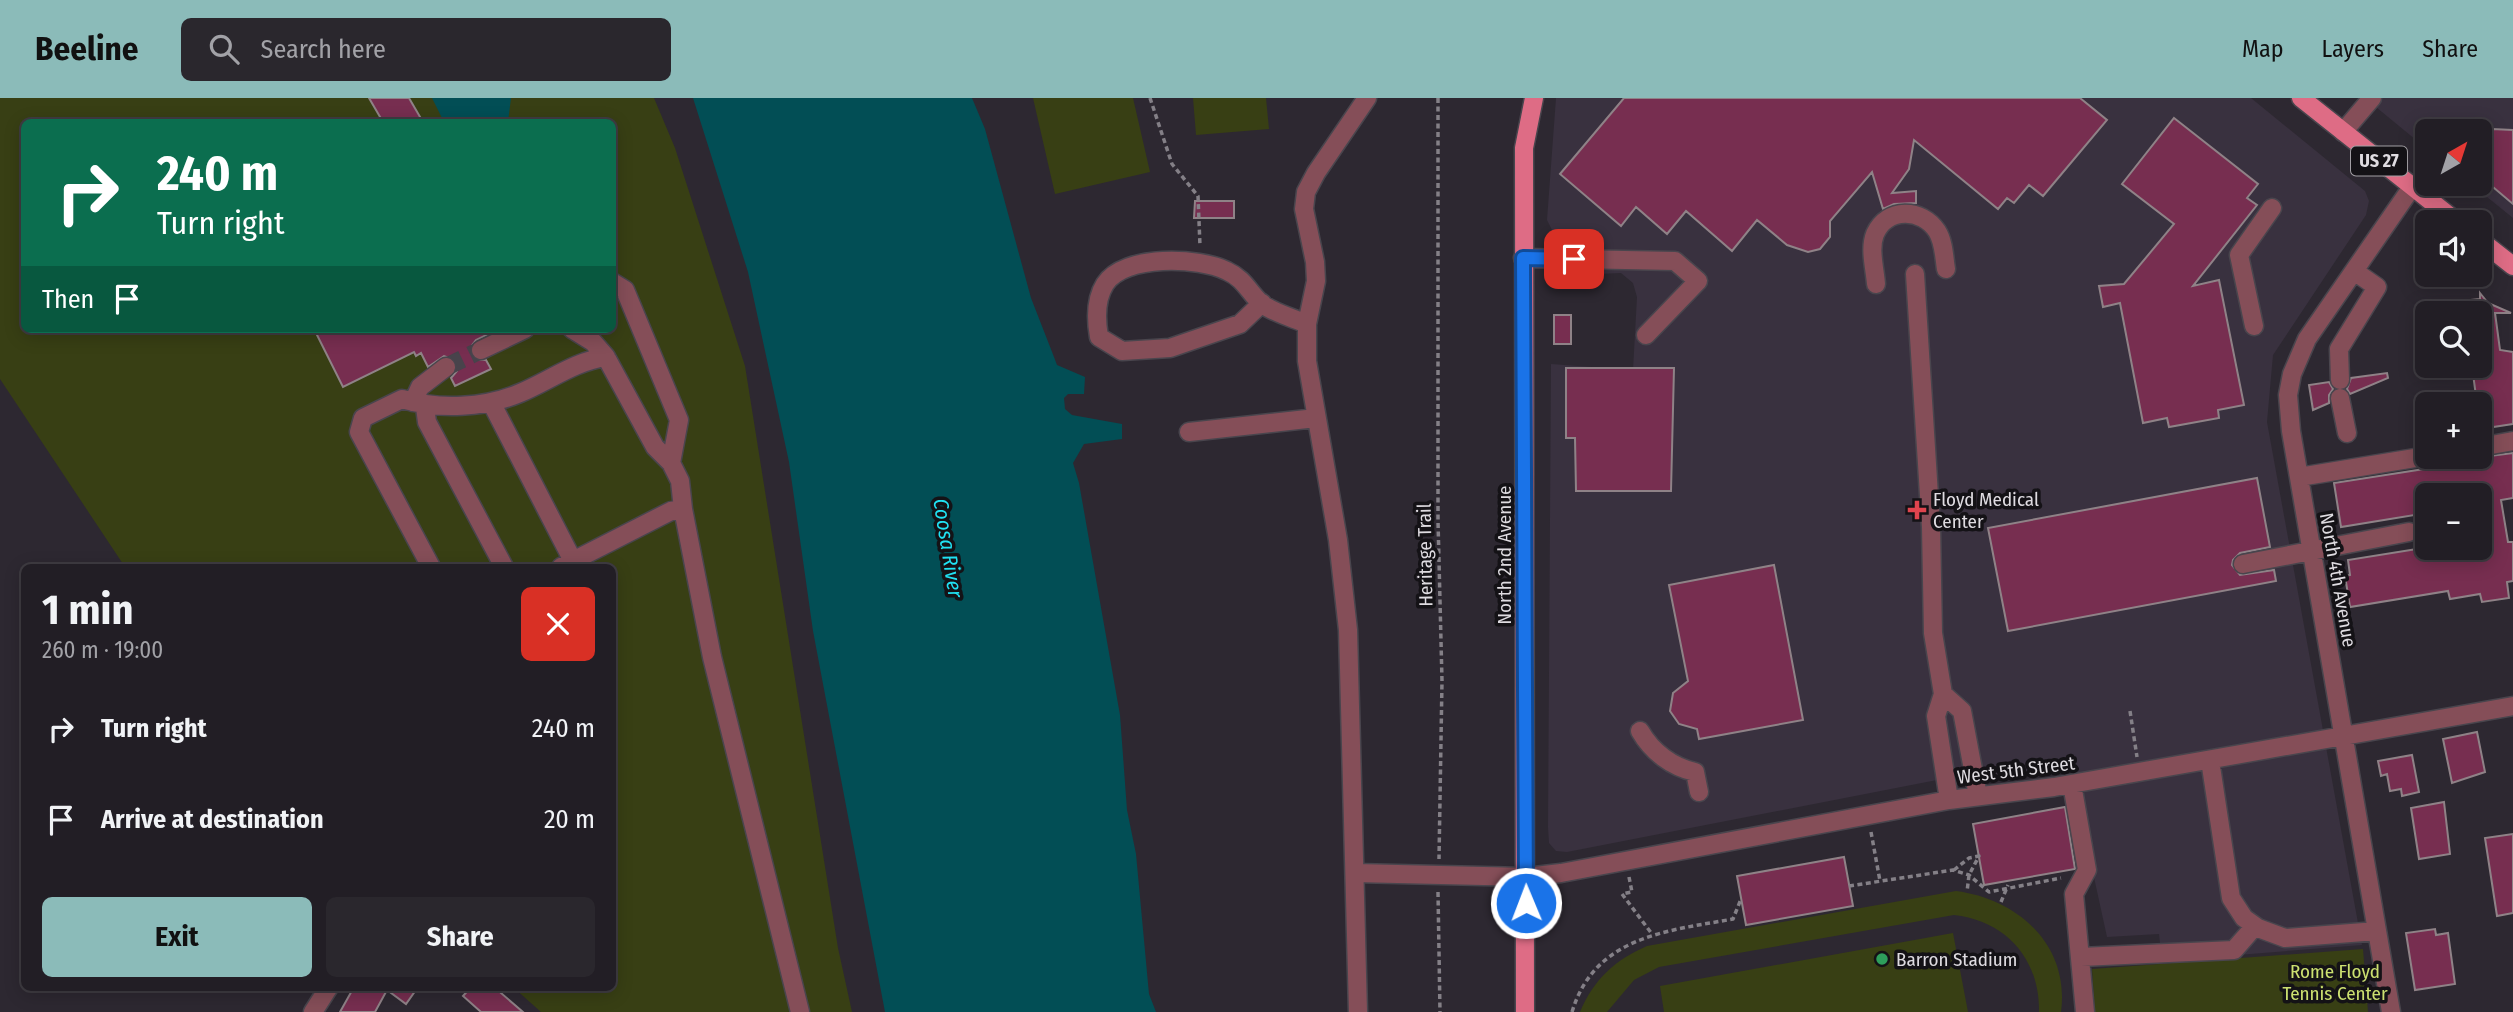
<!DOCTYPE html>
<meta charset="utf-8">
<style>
body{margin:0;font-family:"Fira Sans Condensed",sans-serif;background:#2a272d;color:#f1f3f6;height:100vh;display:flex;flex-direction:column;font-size:26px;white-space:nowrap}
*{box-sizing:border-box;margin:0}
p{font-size:23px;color:#a2a2a7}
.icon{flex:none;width:38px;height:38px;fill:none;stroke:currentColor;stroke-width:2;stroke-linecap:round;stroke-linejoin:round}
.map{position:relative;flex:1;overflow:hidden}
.drawer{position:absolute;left:21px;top:466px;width:595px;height:427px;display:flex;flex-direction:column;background:#221e25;border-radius:10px;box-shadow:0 4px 18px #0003,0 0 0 2px #3f3c42}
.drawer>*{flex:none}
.hud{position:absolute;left:21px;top:21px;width:595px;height:214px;border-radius:10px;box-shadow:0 4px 18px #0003,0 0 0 2px #3f3c42;background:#0b6e4f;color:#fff;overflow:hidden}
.needle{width:46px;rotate:39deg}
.controls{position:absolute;left:2415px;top:21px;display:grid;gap:14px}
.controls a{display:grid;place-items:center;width:77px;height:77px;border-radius:10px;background:#221e25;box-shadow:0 4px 18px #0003,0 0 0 2px #3f3c42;font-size:35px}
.pin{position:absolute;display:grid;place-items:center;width:60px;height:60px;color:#fff;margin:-30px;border-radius:14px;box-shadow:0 4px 10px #0006}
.me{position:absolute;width:77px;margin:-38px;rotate:359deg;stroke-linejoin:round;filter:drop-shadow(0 0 5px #0008)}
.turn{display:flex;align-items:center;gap:24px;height:147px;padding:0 21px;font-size:32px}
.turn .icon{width:91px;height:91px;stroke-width:2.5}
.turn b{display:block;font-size:49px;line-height:60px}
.then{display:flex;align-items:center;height:66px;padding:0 21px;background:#0003;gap:14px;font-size:26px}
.round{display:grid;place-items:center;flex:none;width:74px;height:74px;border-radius:10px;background:#2a272d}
.headline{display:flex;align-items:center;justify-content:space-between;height:119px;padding:0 21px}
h1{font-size:42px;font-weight:700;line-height:52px}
.cta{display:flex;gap:14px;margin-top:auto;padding:14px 21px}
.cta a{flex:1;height:80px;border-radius:10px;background:#8bbbb9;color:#111;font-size:28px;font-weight:700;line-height:80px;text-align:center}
.cta a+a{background:#2a272d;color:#f1f3f6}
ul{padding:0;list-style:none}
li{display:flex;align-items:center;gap:21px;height:91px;padding:0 21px}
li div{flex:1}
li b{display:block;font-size:26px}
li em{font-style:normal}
header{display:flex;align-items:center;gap:42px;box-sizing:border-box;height:98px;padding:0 35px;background:#8bbbb9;color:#111}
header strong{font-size:33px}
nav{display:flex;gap:38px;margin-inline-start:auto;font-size:24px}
.search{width:490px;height:63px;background:#2a272d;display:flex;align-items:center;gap:18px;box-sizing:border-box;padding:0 24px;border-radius:10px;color:#a2a2a7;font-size:26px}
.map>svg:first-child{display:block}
.built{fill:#39313f}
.green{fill:#383f14;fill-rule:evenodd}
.water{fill:#024e55}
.building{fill:#772e50;stroke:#8f8287;stroke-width:2}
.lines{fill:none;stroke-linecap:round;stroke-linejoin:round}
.minor-tunnel{stroke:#48434b;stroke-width:18;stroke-dasharray:18 9;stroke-linecap:butt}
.minor-casing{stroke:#49454d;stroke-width:21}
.major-casing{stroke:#49454d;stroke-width:21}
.path{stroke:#848087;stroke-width:3.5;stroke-dasharray:5 3.5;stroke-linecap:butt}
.minor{stroke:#854e58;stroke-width:18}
.major{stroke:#de6c85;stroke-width:18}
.route-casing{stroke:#114b97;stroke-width:18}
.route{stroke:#1a73e8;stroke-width:12}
.health-dot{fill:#e0444e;stroke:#141216;stroke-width:2.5}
.leisure-dot{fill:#2e9e5b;stroke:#141216;stroke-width:2.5}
.labels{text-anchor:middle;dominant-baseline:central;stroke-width:7;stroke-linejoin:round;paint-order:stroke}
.shield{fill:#141216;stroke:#a29fa4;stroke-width:2}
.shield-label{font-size:18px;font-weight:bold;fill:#dfdce1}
.poi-label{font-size:19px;fill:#dfdce1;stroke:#141216;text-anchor:start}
.street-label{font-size:19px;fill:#dfdce1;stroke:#141216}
.park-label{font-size:19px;fill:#cce070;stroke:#141216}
.water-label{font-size:21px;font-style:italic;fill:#20e2f3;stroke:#141216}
</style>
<header>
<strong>Beeline</strong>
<div class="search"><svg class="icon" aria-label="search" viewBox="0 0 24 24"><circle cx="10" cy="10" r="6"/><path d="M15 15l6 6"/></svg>Search here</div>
<nav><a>Map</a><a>Layers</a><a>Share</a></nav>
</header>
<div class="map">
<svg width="2513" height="914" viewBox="0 0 2513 914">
<rect width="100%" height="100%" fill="#2d2831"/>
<path class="built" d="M1556 0H2251L2365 93 2369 103 2366 117 2273 257 2267 324 2362 847 2162 863 2159 836 2107 839 2070 669 1937 682 1567 754 1556 753 1549 745 1548 729 1551 266 1633 272 1637 199 1633 185 1621 175 1550 178 1554 136 1547 122Z
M2365 0H2513V120L2471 86H2480V33H2427V51Z"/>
<path class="green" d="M0 0H654L675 50 745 268 838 850 852 914H541L513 889H612V469H125L0 281ZM24 24H612V231H24Z
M1033 0H1133L1150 74 1055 96Z
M1193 0H1266L1269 31 1196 37Z
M1956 793C2018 801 2070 847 2061 914H2039C2040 861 2006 823 1954 817L1659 869 1634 882 1607 914H1580C1594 881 1615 862 1647 848Z
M1953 835 1968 914H1664L1660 888Z
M2363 851 2368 914H2095L2092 871Z"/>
<path class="water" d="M432 0H511L508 24 469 20 461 24H444Z
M693 0H972L985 31 1031 200 1054 259 1057 267 1085 279 1084 296H1068L1064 300 1065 311 1072 317 1122 326V341L1084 346 1073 365 1079 385 1120 617 1127 712 1136 756 1149 896 1156 914H885L813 533 789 364 748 174Z"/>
<path class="building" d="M369 0H409L423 24H383Z
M1624 0H2080L2107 22 2043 98 2029 87 2014 105 2007 100 1998 111 1914 42 1909 71 1892 95 1916 93V105L1894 106 1883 111 1872 74 1830 123V139L1820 151 1808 154 1787 147 1757 122 1732 153 1686 113 1667 136 1636 109 1621 128 1560 76Z
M2174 20 2258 86 2247 100 2257 107 2193 188 2219 182 2244 307 2218 312 2219 320 2169 329 2167 320 2143 325 2120 205 2103 209 2099 188 2124 186 2174 126 2122 86Z
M2492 31 2513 32V106L2480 78V45Z
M1195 103H1234V120H1194Z
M2480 195 2488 205 2511 215H2495L2500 252 2513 254V326L2480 331V306H2477L2472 268H2480V215H2464L2462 203 2480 201Z
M1554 217H1571V246H1554Z
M314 231H499L476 242 470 250 474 261 486 262 491 271 455 288 451 280 457 273 455 262 444 258 428 269 421 255 416 258 414 254 343 289Z
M1566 270H1674L1671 393H1576L1575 340H1566Z
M2387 275 2388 280 2350 296 2347 291 2351 280Z
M2329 284 2333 291 2329 297V305L2313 312 2309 287Z
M2513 355V400L2501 402 2508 444H2513V483L2507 484 2509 500 2482 504 2480 496 2450 501 2448 493 2350 509 2345 478 2350 477 2348 462 2423 450H2480V397H2427V415L2341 429 2334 385 2424 371 2436 365Z
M2257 380 2270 449 2240 455 2233 462 2232 467 2240 477 2274 472 2276 483 2008 533 1988 430Z
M1774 467 1803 622 1699 641 1697 631 1679 626 1670 613 1673 595 1688 583 1669 487Z
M2477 634 2485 674 2452 685 2443 641Z
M2412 657 2419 694 2402 698 2401 691 2390 693 2387 676 2381 678 2378 663Z
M2444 704 2450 756 2419 761 2411 710Z
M2065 709 2075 771 1984 787 1973 726Z
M2513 736V815L2497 818 2485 740Z
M1844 759 1853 808 1746 827 1737 778Z
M2435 831 2436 837 2448 835 2455 886 2415 892 2406 835Z
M354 889H418L406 906 387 892 375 914H340Z
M471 889H494L523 914H481L463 898Z"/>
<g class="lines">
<path class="minor-tunnel" d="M446 269 481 252"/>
<g class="minor-casing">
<path id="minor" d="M2343 34 2372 0
M1523 160 1675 163 1698 183 1646 237
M1915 176 1931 429 1933 535 1943 596 1936 618 1949 702
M612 184 625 192 679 322 671 365
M1876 186C1875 171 1869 151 1875 136 1887 109 1922 110 1937 133 1944 144 1944 159 1946 171
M1262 205 1240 226 1170 250 1122 253 1099 239C1096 222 1095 202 1105 186 1124 156 1199 159 1227 173 1245 181 1249 195 1262 206 1274 215 1293 220 1307 226
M2254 228 2239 157 2272 110
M572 231 593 244 606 259
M481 252 525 231
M2340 282 2339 251 2377 189 2354 173
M2340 300 2347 335
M413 304 420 289 446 269
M491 304 573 463
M425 309 427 324 504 469
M1189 334 1316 320
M2480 349 2513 343
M2299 379 2427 358
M683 411 712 559 800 914
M2243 466 2409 434
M431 469 359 334 363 320 402 301C439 312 485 310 520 295 549 283 575 263 606 259L655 349 671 365 680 383 683 411 671 413 561 469
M1943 596 1962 613 1978 698
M1640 633C1652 654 1672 669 1695 674L1699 694
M2210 662 2231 800 2244 820 2258 830 2285 840 2377 833
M2072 686 2087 772 2074 796 2085 914
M1355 775 1526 779 1561 775 1949 702 2054 689 2513 608
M2081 859 2234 852 2255 828
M313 914 329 889
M1358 914 1348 532 1338 442 1307 263V226L1316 183 1315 164 1304 111 1306 94 1316 75 1367 0
M2391 914 2291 333 2288 297 2292 276 2307 241 2412 89"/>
</g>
<g class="major-casing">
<path id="major" d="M2301 0 2457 124
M2480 142 2513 168
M1525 914 1524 50 1534 0"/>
</g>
<path class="path" d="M1150 0 1172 66 1198 98 1200 148
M1438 0V423L1442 583 1439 761
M2130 613 2137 659
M1871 734 1880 783
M1954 772 1969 760 1979 758 1969 777 1967 794
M1629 779 1632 794 1622 796 1652 836
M1849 788 1953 772 1969 777 1989 794 2061 780
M1438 794 1440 914
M2001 804 2008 787
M1572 914C1595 838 1667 833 1733 821L1741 801"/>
<use href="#minor" class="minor"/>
<use href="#major" class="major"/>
</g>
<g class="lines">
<g class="route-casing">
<path id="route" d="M1526 805 1523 160 1574 161"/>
</g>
<use href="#route" class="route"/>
</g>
<path class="health-dot" d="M1913.5 401.5h7v7h7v7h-7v7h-7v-7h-7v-7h7z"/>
<circle class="leisure-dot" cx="1882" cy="861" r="7"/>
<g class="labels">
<rect class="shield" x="2351" y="48.5" width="56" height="29" rx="5"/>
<g class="shield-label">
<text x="2379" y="63">US 27</text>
</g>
<g class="poi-label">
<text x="1933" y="401">Floyd Medical<tspan x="1933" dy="22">Center</tspan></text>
<text x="1896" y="861">Barron Stadium</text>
</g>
<g class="street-label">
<text transform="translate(1425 457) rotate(-91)">Heritage Trail</text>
<text transform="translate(1504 457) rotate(-90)">North 2nd Avenue</text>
<text transform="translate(2338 482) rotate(80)">North 4th Avenue</text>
<text transform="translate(2016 672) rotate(-7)">West 5th Street</text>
</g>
<g class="park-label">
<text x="2335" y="873">Rome Floyd<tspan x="2335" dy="22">Tennis Center</tspan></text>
</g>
<g class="water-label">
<text transform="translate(948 450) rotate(81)">Coosa River</text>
</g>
</g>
</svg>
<div class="controls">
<a><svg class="needle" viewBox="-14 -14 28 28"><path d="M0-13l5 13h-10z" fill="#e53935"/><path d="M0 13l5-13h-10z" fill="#a2a2a7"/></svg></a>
<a><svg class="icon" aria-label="sound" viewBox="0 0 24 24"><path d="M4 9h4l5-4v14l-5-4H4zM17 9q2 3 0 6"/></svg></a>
<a><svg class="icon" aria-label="search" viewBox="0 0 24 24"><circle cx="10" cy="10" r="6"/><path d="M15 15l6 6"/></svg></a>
<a>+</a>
<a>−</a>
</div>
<div class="pin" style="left:1574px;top:161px;background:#d93025"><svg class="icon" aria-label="arrive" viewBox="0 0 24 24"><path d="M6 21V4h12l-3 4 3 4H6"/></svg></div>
<svg class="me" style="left:1526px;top:805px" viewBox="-20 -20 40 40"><circle r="17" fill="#1a73e8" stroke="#fff" stroke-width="3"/><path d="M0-11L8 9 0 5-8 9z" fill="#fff"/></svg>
<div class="hud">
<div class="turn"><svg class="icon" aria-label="right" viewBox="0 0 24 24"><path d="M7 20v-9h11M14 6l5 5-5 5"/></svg><div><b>240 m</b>Turn right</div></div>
<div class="then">Then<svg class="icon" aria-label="arrive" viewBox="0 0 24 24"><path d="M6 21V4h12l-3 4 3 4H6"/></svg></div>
</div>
<section class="drawer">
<div class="headline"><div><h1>1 min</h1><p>260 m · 19:00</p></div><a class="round" style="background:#d93025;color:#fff"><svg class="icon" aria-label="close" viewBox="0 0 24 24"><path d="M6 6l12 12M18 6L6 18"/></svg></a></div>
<ul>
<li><svg class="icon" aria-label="right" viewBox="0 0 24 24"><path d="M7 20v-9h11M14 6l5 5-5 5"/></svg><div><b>Turn right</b></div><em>240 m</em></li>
<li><svg class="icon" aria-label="arrive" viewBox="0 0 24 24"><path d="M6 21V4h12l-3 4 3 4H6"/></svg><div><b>Arrive at destination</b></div><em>20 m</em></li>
</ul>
<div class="cta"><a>Exit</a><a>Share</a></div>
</section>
</div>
